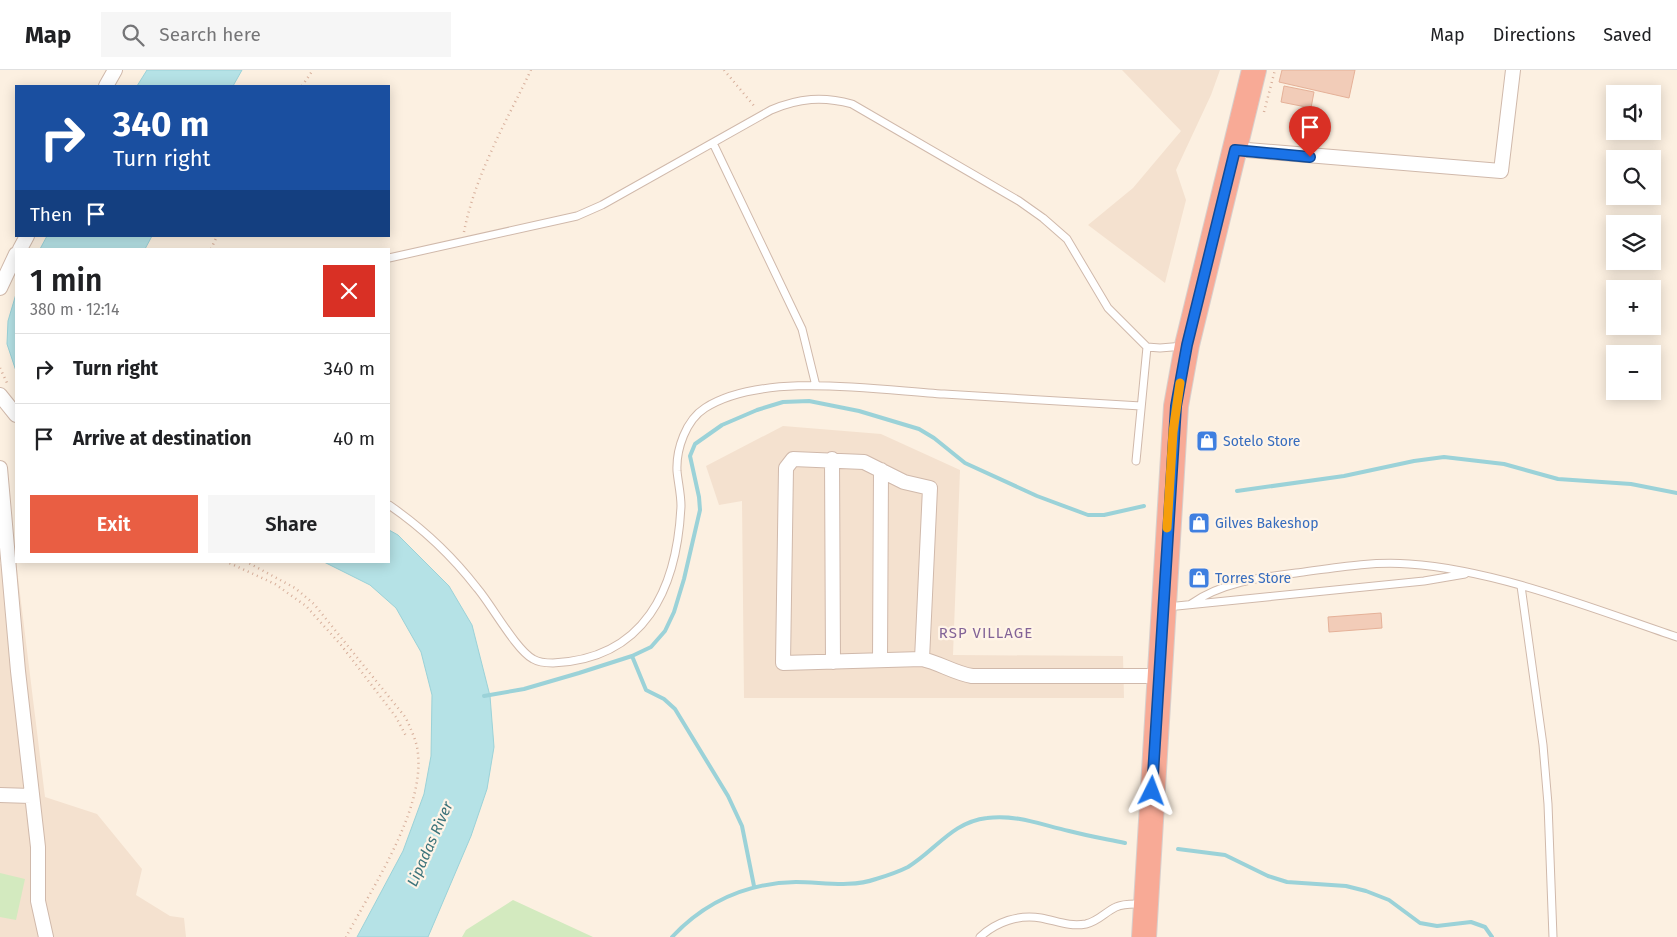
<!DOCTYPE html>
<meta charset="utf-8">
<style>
body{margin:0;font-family:"Fira Sans",sans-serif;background:#f6f6f6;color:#202124;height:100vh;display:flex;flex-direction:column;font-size:19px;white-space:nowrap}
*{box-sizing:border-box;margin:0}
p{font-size:16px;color:#757577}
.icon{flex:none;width:28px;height:28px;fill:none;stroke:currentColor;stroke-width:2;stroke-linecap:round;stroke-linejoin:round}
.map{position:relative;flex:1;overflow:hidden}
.side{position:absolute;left:15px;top:178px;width:375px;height:315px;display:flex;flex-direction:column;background:#fff;border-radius:0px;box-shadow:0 2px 12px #0003}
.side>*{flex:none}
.hud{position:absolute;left:15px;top:15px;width:375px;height:152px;border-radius:0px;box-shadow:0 2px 12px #0003;background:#1a4fa0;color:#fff;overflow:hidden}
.buttons{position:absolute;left:1606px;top:15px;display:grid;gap:10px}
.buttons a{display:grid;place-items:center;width:55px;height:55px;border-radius:0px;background:#fff;box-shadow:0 2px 12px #0003;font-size:25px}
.pin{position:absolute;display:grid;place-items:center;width:42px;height:42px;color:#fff;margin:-51px -21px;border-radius:50% 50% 50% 0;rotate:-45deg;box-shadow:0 0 5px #0007}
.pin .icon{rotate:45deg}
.me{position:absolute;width:55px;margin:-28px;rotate:3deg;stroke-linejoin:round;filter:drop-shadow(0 0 4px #0008)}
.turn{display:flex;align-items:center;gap:18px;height:105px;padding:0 15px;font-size:22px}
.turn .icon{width:65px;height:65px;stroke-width:2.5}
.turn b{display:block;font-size:35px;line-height:42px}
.then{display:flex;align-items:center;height:48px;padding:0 15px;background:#0003;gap:10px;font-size:19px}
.round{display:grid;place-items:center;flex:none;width:52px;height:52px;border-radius:0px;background:#f6f6f6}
.head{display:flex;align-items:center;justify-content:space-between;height:85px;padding:0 15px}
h1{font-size:30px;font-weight:600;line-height:38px}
.cta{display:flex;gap:10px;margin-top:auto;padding:10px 15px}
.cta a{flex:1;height:58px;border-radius:0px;background:#e95e43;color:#fff;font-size:20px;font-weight:600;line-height:58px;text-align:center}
.cta a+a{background:#f6f6f6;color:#202124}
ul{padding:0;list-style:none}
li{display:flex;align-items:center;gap:15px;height:70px;padding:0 15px;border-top:1px solid #e0e0e0}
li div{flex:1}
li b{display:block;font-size:19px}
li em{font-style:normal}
header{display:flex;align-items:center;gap:30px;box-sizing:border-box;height:70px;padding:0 25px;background:#fff;border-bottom:1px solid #e0e0e0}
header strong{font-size:24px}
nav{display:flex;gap:28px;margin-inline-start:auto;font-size:18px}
.search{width:350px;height:45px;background:#f6f6f6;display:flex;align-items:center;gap:12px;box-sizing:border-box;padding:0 18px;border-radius:0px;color:#757577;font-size:19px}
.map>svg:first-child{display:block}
.residential{fill:#f4e1cf}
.green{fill:#d3eabf}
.water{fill:#b5e2e6;stroke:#9bd2d8}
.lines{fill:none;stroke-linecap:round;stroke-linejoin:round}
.stream{stroke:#9bd2d8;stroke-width:4}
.building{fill:#f2ccb8;stroke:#e5b198}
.lane-casing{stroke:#d0b9ab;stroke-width:9}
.street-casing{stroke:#d0b9ab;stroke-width:16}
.highway-casing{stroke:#d8cfcc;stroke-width:26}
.path{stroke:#d7af9b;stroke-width:2.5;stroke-dasharray:1 4;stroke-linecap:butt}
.lane{stroke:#fff;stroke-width:7}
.street{stroke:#fff;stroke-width:14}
.highway{stroke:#f8aa96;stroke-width:24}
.route-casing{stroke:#114b97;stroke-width:12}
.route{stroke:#1a73e8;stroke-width:9}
.slow{stroke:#f59e0b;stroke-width:9}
.labels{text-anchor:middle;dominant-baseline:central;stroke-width:4.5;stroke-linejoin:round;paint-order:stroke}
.shop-label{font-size:14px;fill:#366cbe;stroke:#fff4e7;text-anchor:start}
.neighbourhood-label{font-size:15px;letter-spacing:1px;fill:#826397;stroke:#fff4e7}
.water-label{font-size:15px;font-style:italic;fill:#3b737a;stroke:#fff4e7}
</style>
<header>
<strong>Map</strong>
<div class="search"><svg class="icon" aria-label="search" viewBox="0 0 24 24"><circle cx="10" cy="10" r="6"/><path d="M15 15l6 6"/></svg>Search here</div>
<nav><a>Map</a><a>Directions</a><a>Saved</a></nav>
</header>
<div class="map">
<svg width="1677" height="867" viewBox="0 0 1677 867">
<rect width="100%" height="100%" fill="#fcf0e1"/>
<path class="residential" d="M1122 0H1220L1211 25 1176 100 1186 130 1165 213 1088 155 1133 118 1181 61Z
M783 356 881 364 960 400 953 585 1123 586 1124 628H744L742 431 719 435 706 396Z
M16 491 45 727 97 744 142 799 136 825 170 846 184 848 186 867H0V494Z"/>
<path class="green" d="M0 803 25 809 16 850 0 847Z
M513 830 593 867H462L466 860Z"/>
<path class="water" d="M147 0H242L233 16H137Z
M47 166H152L145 179H40Z
M16 224V301L7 274 8 251Z
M389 460 398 465 449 516 472 555 490 626 494 677 487 719 471 766 428 867H357L403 781 424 724 431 686 432 625 421 582 396 538 370 515 322 491H389Z"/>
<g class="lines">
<path class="stream" d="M1237 421 1344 406 1414 391 1444 387 1504 394 1558 409 1631 414 1677 423
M632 586 646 620 664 629 675 639 728 726 742 756 754 816
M484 626 524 619 579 603 632 586 651 577 665 561 674 542 684 509 700 440 699 427 690 386 695 374 722 355 757 340 783 332 809 331 859 341 919 359 934 368 965 393 1037 426 1088 445H1104L1144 436
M1178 779 1225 785 1268 806 1287 812 1346 816 1366 821 1389 830 1420 853 1437 856 1471 852 1485 857 1492 867
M672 867C706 831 746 813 796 812 822 812 851 818 876 809 886 806 898 802 908 797 936 780 952 752 987 748 1016 744 1042 755 1069 761 1088 766 1106 769 1125 773"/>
</g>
<path class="building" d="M1282 0H1355L1349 28 1279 12Z
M1284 16 1314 22 1311 38 1281 32Z
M1381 543 1382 558 1329 562 1328 547Z"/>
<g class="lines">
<g class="lane-casing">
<path id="lane" d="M713 73 802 259 816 316
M389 188 577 146 602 135 771 40C799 28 823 26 852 34L1019 131 1043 148 1067 169 1108 238 1147 277 1160 278 1184 276
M1136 391 1147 277
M389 435C421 457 453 487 477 518 491 534 516 580 533 589 538 592 546 593 553 593 645 589 677 519 681 436 681 424 678 412 677 401 676 379 686 350 705 338 763 301 877 320 944 324 1010 328 1076 332 1141 336
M1521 516 1543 675 1548 734 1553 867
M1191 534C1220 513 1261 507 1296 503 1333 498 1372 491 1409 494 1497 500 1594 539 1677 567
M1167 537 1424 511 1465 504
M980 867C996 852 1019 844 1041 848 1057 851 1069 857 1086 854 1099 851 1105 842 1116 837 1124 833 1134 834 1143 834"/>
</g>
<g class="street-casing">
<path id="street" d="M106 16 115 0
M1235 79 1501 101 1513 0
M20 179 27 166
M0 218 16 184
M0 325 16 345
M832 389 833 592
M0 398 18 601 38 777V831L46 867
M922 589 930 418 904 412 864 392 793 389 786 398 783 593 922 589C940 593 954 603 972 606H1158
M880 590 881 400
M0 725 31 726"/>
</g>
<g class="highway-casing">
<path id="highway" d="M1144 867 1176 336 1187 275 1254 0"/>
</g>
<path class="path" d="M724 0 755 37
M302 16 313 0
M1264 42 1275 0
M464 162C475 105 506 52 531 0
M211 179 217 166
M0 298 8 315
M225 491 275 514 306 536 341 575 396 647 406 666
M245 491 295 518 314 534 406 648C411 660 417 671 418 684 424 741 372 818 346 867"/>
<use href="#lane" class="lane"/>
<use href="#street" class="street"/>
<use href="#highway" class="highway"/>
</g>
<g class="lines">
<g class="route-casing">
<path id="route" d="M1152 721 1176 336 1187 275 1235 80 1310 87"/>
</g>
<use href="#route" class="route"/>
<path class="slow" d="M1167 458 1173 362 1180 313"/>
</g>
<defs>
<g id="shop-square" transform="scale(1.125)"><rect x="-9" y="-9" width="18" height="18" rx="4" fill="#3f7fe0" stroke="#fff4e7"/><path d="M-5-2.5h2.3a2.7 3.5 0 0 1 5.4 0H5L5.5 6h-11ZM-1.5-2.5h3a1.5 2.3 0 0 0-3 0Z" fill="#fff"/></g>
</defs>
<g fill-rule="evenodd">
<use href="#shop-square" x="1207" y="371"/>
<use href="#shop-square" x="1199" y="453"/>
<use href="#shop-square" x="1199" y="508"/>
</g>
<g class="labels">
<g class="shop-label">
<text x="1223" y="371">Sotelo Store</text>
<text x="1215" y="453">Gilves Bakeshop</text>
<text x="1215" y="508">Torres Store</text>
</g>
<g class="neighbourhood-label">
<text x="986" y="563">RSP VILLAGE</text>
</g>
<g class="water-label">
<text transform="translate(430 774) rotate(-66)">Lipadas River</text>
</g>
</g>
</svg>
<div class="buttons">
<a><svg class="icon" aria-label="sound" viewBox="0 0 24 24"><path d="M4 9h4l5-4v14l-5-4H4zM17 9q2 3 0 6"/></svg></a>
<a><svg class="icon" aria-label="search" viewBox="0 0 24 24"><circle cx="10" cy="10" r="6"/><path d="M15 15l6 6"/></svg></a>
<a><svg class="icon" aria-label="layers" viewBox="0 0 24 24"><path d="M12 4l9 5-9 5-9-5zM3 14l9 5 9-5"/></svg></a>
<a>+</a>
<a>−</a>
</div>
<div class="pin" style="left:1310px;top:87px;background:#d93025"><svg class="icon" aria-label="arrive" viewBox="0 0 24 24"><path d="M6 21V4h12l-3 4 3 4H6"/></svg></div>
<svg class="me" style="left:1152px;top:721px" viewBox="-20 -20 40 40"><path d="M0-17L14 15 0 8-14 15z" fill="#1a73e8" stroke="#fff" stroke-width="4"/></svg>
<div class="hud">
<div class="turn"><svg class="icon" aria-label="right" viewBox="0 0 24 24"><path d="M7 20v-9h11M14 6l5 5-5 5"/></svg><div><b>340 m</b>Turn right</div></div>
<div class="then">Then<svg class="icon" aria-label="arrive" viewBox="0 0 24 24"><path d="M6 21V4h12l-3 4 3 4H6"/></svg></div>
</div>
<section class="side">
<div class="head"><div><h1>1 min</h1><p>380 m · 12:14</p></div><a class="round" style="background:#d93025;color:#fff"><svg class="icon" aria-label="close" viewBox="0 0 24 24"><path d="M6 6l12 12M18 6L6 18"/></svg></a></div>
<ul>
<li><svg class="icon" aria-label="right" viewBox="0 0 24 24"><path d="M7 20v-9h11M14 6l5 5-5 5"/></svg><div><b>Turn right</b></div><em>340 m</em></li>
<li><svg class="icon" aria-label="arrive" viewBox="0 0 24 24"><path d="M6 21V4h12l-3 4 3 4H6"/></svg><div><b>Arrive at destination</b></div><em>40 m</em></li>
</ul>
<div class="cta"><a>Exit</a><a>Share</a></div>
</section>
</div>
